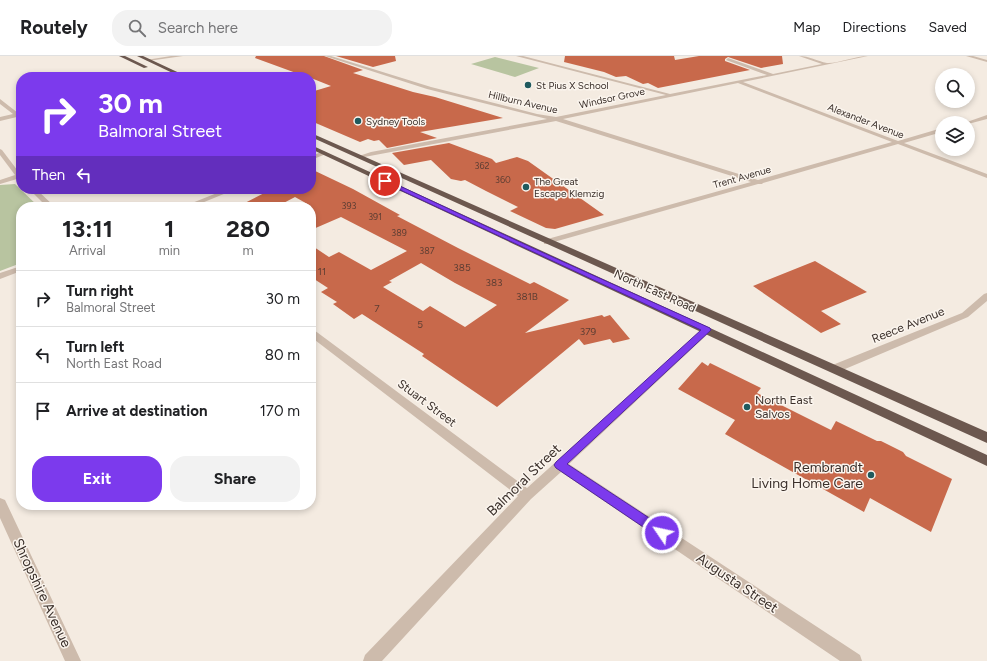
<!DOCTYPE html>
<style>
body{margin:0;font-family:Figtree,sans-serif;background:#f2f2f2;color:#202124;height:100vh;display:flex;flex-direction:column;font-size:15px;white-space:nowrap}
*{box-sizing:border-box;margin:0}
p{font-size:13px;color:#757577}
.icon{flex:none;width:22px;height:22px;fill:none;stroke:currentColor;stroke-width:2;stroke-linecap:round;stroke-linejoin:round}
.map{position:relative;flex:1;overflow:hidden}
.details{position:absolute;left:16px;top:146px;width:300px;height:308px;display:flex;flex-direction:column;background:#fff;border-radius:16px;box-shadow:0 2px 6px #0003}
.details>*{flex:none}
.banner{position:absolute;left:16px;top:16px;width:300px;height:122px;border-radius:16px;box-shadow:0 2px 6px #0003;background:#7c3aed;color:#fff;overflow:hidden}
.fabs{position:absolute;left:935px;top:12px;display:grid;gap:8px}
.fabs a{display:grid;place-items:center;width:40px;height:40px;border-radius:50%;background:#fff;box-shadow:0 2px 6px #0003;font-size:20px}
.pin{position:absolute;display:grid;place-items:center;width:34px;height:34px;color:#fff;margin:-17px;border:2px solid #fff;border-radius:50%;box-shadow:0 1px 4px #0007}
.me{position:absolute;width:44px;margin:-22px;rotate:304deg;stroke-linejoin:round;filter:drop-shadow(0 0 3px #0008)}
.turn{display:flex;align-items:center;gap:14px;height:84px;padding:0 16px;font-size:18px}
.turn .icon{width:52px;height:52px;stroke-width:2.5}
.turn b{display:block;font-size:28px;line-height:34px}
.then{display:flex;align-items:center;height:38px;padding:0 16px;background:#0003;gap:8px;font-size:15px}
.eta{display:flex;justify-content:space-evenly;align-items:center;height:68px;text-align:center}
.eta b{font-size:24px;font-weight:700;line-height:28px}
.action{display:flex;gap:8px;margin-top:auto;padding:8px 16px}
.action a{flex:1;height:46px;border-radius:16px;background:#7c3aed;color:#fff;font-size:16px;font-weight:700;line-height:46px;text-align:center}
.action a+a{background:#f2f2f2;color:#202124}
ul{padding:0;list-style:none}
li{display:flex;align-items:center;gap:12px;height:56px;padding:0 16px;border-top:1px solid #e0e0e0}
li div{flex:1}
li b{display:block;font-size:15px}
li em{font-style:normal}
header{display:flex;align-items:center;gap:24px;box-sizing:border-box;height:56px;padding:0 20px;background:#fff;border-bottom:1px solid #e0e0e0}
header strong{font-size:19px}
nav{display:flex;gap:22px;margin-inline-start:auto;font-size:14px}
.search{width:280px;height:36px;background:#f2f2f2;display:flex;align-items:center;gap:10px;box-sizing:border-box;padding:0 14px;border-radius:16px;color:#757577;font-size:15px}
.map>svg:first-child{display:block}
.green{fill:#b8c4a0}
.building{fill:#c8694b;fill-rule:evenodd}
.lines{fill:none;stroke-linecap:round;stroke-linejoin:round}
.minor{fill:#cdbbac;fill-rule:evenodd}
.trunk{fill:#6c584f;fill-rule:evenodd}
.route{fill:#7c3aed;stroke:#51269a}
.poi-dot{fill:#1f5a5e;stroke:#fbf5ee;stroke-width:1.5}
.labels{text-anchor:middle;dominant-baseline:central;stroke-width:3;stroke-linejoin:round;paint-order:stroke}
.far-number-label{font-size:9px;fill:#5e3e33}
.far-poi-label{font-size:10px;fill:#3b302b;stroke:#fbf5ee;text-anchor:start}
.far-street-label{font-size:10px;fill:#3b302b;stroke:#fbf5ee}
.number-label{font-size:10px;fill:#5e3e33}
.street-label{font-size:12px;fill:#3b302b;stroke:#fbf5ee}
.poi-label{font-size:12px;fill:#3b302b;stroke:#fbf5ee;text-anchor:start}
.near-poi-label{font-size:14px;fill:#3b302b;stroke:#fbf5ee;text-anchor:end}
.near-street-label{font-size:14px;fill:#3b302b;stroke:#fbf5ee}
</style>
<header>
<strong>Routely</strong>
<div class="search"><svg class="icon" aria-label="search" viewBox="0 0 24 24"><circle cx="10" cy="10" r="6"/><path d="M15 15l6 6"/></svg>Search here</div>
<nav><a>Map</a><a>Directions</a><a>Saved</a></nav>
</header>
<div class="map">
<svg width="987" height="605" viewBox="0 0 987 605">
<rect width="100%" height="100%" fill="#f4ebe1"/>
<path class="green" d="M495 1 539 12 515 21 471 8Z
M15 128 39 151H21V207L0 215V129Z"/>
<path class="building" d="M256 0H324L363 14 353 17 413 36 435 41 503 62 420 76 437 82 387 92 379 84 374 85 368 83 360 86 311 65V36L331 30 311 22V21H307L255 2Z
M336 0H395L396 5 373 11Z
M565 0H674L675 4 699 0H782L783 8 761 12 728 1 725 3V5L750 14 658 32 648 27 643 28 626 20 616 21 604 16 564 6Z
M449 87 492 103 496 107 517 101 528 105 604 159 555 173 546 172 510 155 518 151 486 135 465 124 461 125 451 123 431 104 404 109 392 97Z
M311 113 353 133 400 159 397 160 458 192 530 228 534 226 569 244 525 277 602 259 604 261 610 259 630 283 613 287 610 283 584 289 579 283 497 351 422 300 424 298 362 258 354 263 333 248 337 246 321 236 328 232 311 221V189L329 201 339 196 371 214 407 195 341 161 311 174V150L295 141 276 151H237L272 133H311ZM421 207 455 227 497 249 465 271 430 250 423 255 383 231 392 226 389 225Z
M815 205 867 236 821 255 841 268 821 277 753 230Z
M702 306 708 310 710 307 761 332 757 337 831 374 836 365 877 385H881L903 396 906 400 952 423 931 476 870 442 864 456 725 378 735 364 678 333Z"/>
<g class="lines">
<path class="minor" d="M171 0H183L148 5 146 4Z
M325 0H331L431 31 537 58 556 61 666 39 516 0H523L670 38 767 19 726 4 728 2 773 18 822 8 799 0C809 0 817 5 827 7 836 8 856 0 868 0L743 26 898 85 942 72V76L904 87 987 118V122L898 88 763 127 762 128H758L547 188H544V184L751 126 556 65 359 102V100L371 96 547 63 427 33ZM738 27 892 86 758 124 563 63Z
M966 0H973L987 4V6Z
M0 43 18 57 21 56V60L0 65V61L13 58 0 48Z
M987 59V63L968 68V67H964Z
M0 93 2 94 21 119V125L17 123 0 128V124L15 119 0 99Z
M324 95 327 97 326 98 311 104V100Z
M29 133H36L55 151H47Z
M227 133H236L192 151H182Z
M21 210V215L0 223V217Z
M987 237V245L968 261 838 316H830L829 313 830 310 962 257 984 238Z
M707 271 712 274 710 276 569 408 860 599 862 605H840L561 416 531 443 382 605H363L365 599 518 440 311 281V273L314 274 527 432 704 272Z
M0 442 5 444 81 605H65L0 462Z"/>
<path class="trunk" d="M119 0H125L148 11 144 12Z
M137 0H143L188 21H181Z
M311 77 987 376V387L311 81Z
M311 89 987 399V410L311 93Z"/>
</g>
<path class="route" d="M383 124H387L535 193 710 272 711 274 710 275 567 408 666 473 668 477 666 481 662 483 658 481 556 412 554 409 556 406 701 274 383 126Z"/>
<g class="poi-dot">
<circle cx="528" cy="29" r="4"/>
<circle cx="358" cy="65" r="4"/>
<circle cx="526" cy="131" r="4"/>
<circle cx="747" cy="351" r="4"/>
<circle cx="871" cy="419" r="4"/>
</g>
<g class="labels">
<g class="far-number-label">
<text x="482" y="109">362</text>
<text x="503" y="123">360</text>
<text x="349" y="149">393</text>
<text x="375" y="160">391</text>
<text x="399" y="176">389</text>
<text x="427" y="194">387</text>
</g>
<g class="far-poi-label">
<text x="536" y="29">St Pius X School</text>
<text x="366" y="65">Sydney Tools</text>
<text x="534" y="125">The Great<tspan x="534" dy="12">Escape Klemzig</tspan></text>
</g>
<g class="far-street-label">
<text transform="translate(612 42) rotate(-12)">Windsor Grove</text>
<text transform="translate(523 46) rotate(13)">Hillburn Avenue</text>
<text transform="translate(866 65) rotate(21)">Alexander Avenue</text>
<text transform="translate(742 121) rotate(-16)">Trent Avenue</text>
</g>
<g class="number-label">
<text x="462" y="211">385</text>
<text x="322" y="215">11</text>
<text x="494" y="226">383</text>
<text x="527" y="240">381B</text>
<text x="377" y="252">7</text>
<text x="420" y="268">5</text>
<text x="588" y="275">379</text>
</g>
<g class="street-label">
<text transform="translate(655 235) rotate(24)">North East Road</text>
<text transform="translate(908 269) rotate(-22)">Reece Avenue</text>
<text transform="translate(427 347) rotate(37)">Stuart Street</text>
</g>
<g class="poi-label">
<text x="755" y="344">North East<tspan x="755" dy="14">Salvos</tspan></text>
</g>
<g class="near-poi-label">
<text x="863" y="411">Rembrandt<tspan x="863" dy="16">Living Home Care</tspan></text>
</g>
<g class="near-street-label">
<text transform="translate(524 424) rotate(-44)">Balmoral Street</text>
<text transform="translate(737 527) rotate(34)">Augusta Street</text>
<text transform="translate(42 537) rotate(65)">Shropshire Avenue</text>
</g>
</g>
</svg>
<div class="fabs">
<a><svg class="icon" aria-label="search" viewBox="0 0 24 24"><circle cx="10" cy="10" r="6"/><path d="M15 15l6 6"/></svg></a>
<a><svg class="icon" aria-label="layers" viewBox="0 0 24 24"><path d="M12 4l9 5-9 5-9-5zM3 14l9 5 9-5"/></svg></a>
</div>
<div class="pin" style="left:385px;top:125px;background:#d93025"><svg class="icon" aria-label="arrive" viewBox="0 0 24 24"><path d="M6 21V4h12l-3 4 3 4H6"/></svg></div>
<svg class="me" style="left:662px;top:477px" viewBox="-20 -20 40 40"><circle r="17" fill="#7c3aed" stroke="#fff" stroke-width="3"/><path d="M0-11L8 9 0 5-8 9z" fill="#fff"/></svg>
<div class="banner">
<div class="turn"><svg class="icon" aria-label="right" viewBox="0 0 24 24"><path d="M7 20v-9h11M14 6l5 5-5 5"/></svg><div><b>30 m</b>Balmoral Street</div></div>
<div class="then">Then<svg class="icon" aria-label="left" viewBox="0 0 24 24"><path d="M17 20v-9H6M10 6l-5 5 5 5"/></svg></div>
</div>
<section class="details">
<div class="eta">
<div><b>13:11</b><p>Arrival</p></div>
<div><b>1</b><p>min</p></div>
<div><b>280</b><p>m</p></div>
</div>
<ul>
<li><svg class="icon" aria-label="right" viewBox="0 0 24 24"><path d="M7 20v-9h11M14 6l5 5-5 5"/></svg><div><b>Turn right</b><p>Balmoral Street</p></div><em>30 m</em></li>
<li><svg class="icon" aria-label="left" viewBox="0 0 24 24"><path d="M17 20v-9H6M10 6l-5 5 5 5"/></svg><div><b>Turn left</b><p>North East Road</p></div><em>80 m</em></li>
<li><svg class="icon" aria-label="arrive" viewBox="0 0 24 24"><path d="M6 21V4h12l-3 4 3 4H6"/></svg><div><b>Arrive at destination</b></div><em>170 m</em></li>
</ul>
<div class="action"><a>Exit</a><a>Share</a></div>
</section>
</div>
